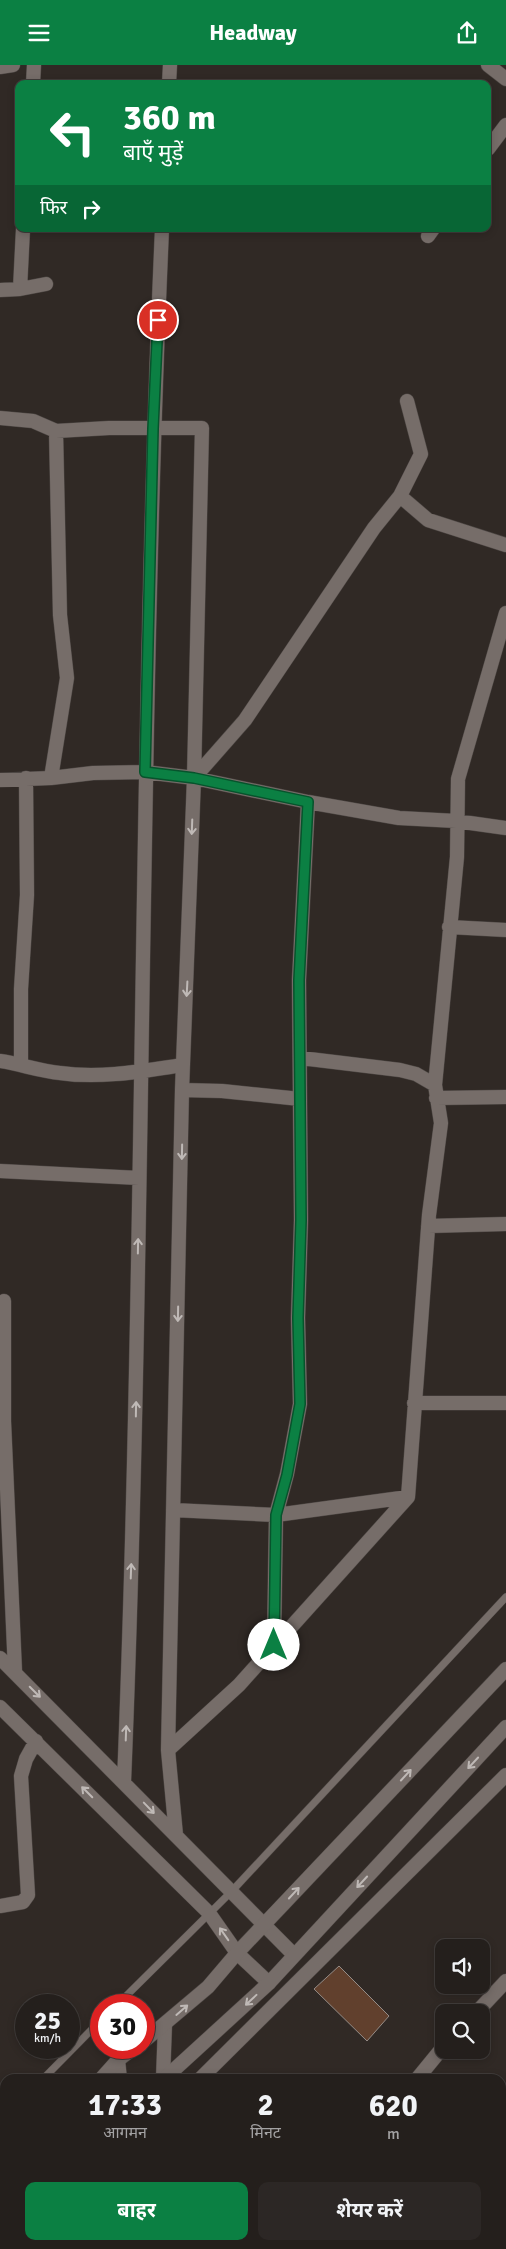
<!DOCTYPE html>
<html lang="hi">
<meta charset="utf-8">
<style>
body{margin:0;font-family:Signika,"Noto Sans Devanagari",sans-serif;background:#2c2725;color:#f1f3f6;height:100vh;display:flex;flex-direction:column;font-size:19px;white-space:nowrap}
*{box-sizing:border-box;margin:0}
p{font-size:16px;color:#a3a2a3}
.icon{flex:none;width:28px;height:28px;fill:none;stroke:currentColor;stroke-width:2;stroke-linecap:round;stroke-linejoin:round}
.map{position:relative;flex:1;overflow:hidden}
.details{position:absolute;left:0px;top:2009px;width:506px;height:176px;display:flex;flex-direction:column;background:#241f1c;border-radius:15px 15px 0 0;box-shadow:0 2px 8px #0003,0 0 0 1px #413d3b}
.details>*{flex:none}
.guide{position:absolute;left:15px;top:15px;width:476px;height:152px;border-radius:10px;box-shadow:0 2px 8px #0003,0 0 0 1px #413d3b;background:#0b8043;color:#fff;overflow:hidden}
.tools{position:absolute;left:435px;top:1874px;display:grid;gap:10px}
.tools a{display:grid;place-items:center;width:55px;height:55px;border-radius:10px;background:#241f1c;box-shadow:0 2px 8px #0003,0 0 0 1px #413d3b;font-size:25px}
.speed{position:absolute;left:15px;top:1929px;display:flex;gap:10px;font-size:25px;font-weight:700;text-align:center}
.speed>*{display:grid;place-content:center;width:65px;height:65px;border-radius:50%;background:#241f1c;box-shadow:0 2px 8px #0003,0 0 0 1px #413d3b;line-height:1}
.speed small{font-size:12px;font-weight:400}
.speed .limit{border:8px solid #d22;background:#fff;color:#111}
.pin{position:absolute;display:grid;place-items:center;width:42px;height:42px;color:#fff;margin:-21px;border:2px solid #fff;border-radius:50%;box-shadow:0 1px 5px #0007}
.me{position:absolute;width:55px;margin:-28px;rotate:0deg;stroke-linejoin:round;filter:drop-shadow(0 0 4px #0008)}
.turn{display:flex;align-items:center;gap:18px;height:105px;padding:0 25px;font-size:22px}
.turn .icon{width:65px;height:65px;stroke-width:2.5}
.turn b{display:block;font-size:35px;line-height:42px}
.then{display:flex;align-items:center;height:48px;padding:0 25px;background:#0003;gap:10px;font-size:19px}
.eta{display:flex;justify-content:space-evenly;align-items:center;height:85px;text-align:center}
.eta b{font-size:30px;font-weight:700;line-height:35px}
.button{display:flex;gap:10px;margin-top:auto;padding:10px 25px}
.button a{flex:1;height:58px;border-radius:10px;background:#0b8043;color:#fff;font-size:20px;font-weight:700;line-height:58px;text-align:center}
.button a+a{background:#2c2725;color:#f1f3f6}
header{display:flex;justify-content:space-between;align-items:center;height:65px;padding:0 25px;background:#0b8043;color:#fff;font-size:22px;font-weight:700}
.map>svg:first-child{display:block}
.building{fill:#61402d;stroke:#958c87}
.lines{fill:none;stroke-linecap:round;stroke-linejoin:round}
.service-casing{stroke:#4d4744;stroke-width:8}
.minor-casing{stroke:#4d4744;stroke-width:15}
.tertiary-casing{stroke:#4d4744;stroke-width:15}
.service{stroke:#766d69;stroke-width:7}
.minor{stroke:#766d69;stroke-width:14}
.tertiary{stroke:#766d69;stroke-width:14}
.oneway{stroke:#bfb9b6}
.route-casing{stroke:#07532c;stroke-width:12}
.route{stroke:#0b8043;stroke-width:9}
</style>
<header><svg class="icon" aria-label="menu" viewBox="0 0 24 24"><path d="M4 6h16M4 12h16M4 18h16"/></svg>Headway<svg class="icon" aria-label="share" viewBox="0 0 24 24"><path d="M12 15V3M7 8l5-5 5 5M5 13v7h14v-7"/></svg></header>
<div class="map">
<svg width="506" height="2184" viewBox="0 0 506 2184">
<rect width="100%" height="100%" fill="#302925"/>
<path class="building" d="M339 1901 389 1951 367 1976 314 1924Z"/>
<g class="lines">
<g class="service-casing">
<path id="service" d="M117 1940 231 1827 506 1532
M43 2014 101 1955
M0 2062 5 2056"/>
</g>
<g class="minor-casing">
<path id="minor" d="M488 0 506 14
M0 2 13 0
M33 19 34 0
M169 19 170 0
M488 84 506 60
M428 171 433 164
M20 224 23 164
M0 225 20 224 46 219
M0 353 33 356 56 366 109 363H202L194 713 182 1025 168 1685 176 1770
M400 431 421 389 407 336
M51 713 67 613 60 550 56 366
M194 713 245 655 374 463 400 431 428 455 506 480
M0 715 51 713 93 708 145 707 194 713 308 737 399 753 456 756 506 763
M449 862 506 865
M301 993 400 1005 416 1009 435 1020
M0 996C20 999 40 1006 60 1008 101 1014 143 1006 183 1000
M21 999V924L27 830 26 713
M182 1025 222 1026 300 1034
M436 1033 506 1032
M0 1106 139 1113
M428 1161 506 1159
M4 1236V1356L15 1606
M414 1338H506
M173 1445 276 1450 408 1432
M274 1580 276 1450 287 1409 300 1339 298 1253 301 1155 299 915 308 737
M0 1593 294 1890
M0 1642 209 1848 237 1888 269 1918
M168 1685 239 1620 408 1432 429 1150 441 1058 435 1020 457 792 458 714 506 548
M124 1717C145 1200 139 681 162 164
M0 1841 23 1837 28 1830 21 1711 26 1694 36 1676
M476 1948 506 1916
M118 1995 120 2014
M163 2014 165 1959
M200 2014 506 1710
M417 2014 444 1981
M202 2180 223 2184
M45 2184 49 2180
M122 2184V2180
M155 2184 198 2180
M269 2184 274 2180
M426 2184V2180"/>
</g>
<g class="tertiary-casing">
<path id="tertiary" d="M144 1976 208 1922 237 1888 506 1604
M101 2014 118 1995 135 1982
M164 2014 269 1918 506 1662
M0 2121 5 2115
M4 2184 8 2180"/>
</g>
<use href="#service" class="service"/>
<use href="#minor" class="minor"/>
<use href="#tertiary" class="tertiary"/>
</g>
<defs><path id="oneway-shaft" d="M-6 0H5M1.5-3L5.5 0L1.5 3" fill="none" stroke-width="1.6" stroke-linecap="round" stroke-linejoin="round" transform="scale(1.25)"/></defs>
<g class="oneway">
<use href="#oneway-shaft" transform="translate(192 762) rotate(92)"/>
<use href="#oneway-shaft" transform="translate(187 924) rotate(93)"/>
<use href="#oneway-shaft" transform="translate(182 1087) rotate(91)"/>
<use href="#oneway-shaft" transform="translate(138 1181) rotate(-89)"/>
<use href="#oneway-shaft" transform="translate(178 1249) rotate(91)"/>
<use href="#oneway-shaft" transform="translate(136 1344) rotate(-89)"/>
<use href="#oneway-shaft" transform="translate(131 1506) rotate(-88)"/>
<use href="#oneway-shaft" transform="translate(35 1627) rotate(45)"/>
<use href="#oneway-shaft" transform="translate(126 1668) rotate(-88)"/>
<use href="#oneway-shaft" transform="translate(473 1698) rotate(133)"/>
<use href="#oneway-shaft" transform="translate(406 1710) rotate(-47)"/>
<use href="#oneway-shaft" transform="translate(87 1727) rotate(-135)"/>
<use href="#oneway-shaft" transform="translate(149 1743) rotate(46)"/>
<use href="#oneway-shaft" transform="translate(362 1817) rotate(133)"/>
<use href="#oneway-shaft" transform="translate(294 1828) rotate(-47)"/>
<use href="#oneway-shaft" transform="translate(224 1869) rotate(-125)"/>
<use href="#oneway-shaft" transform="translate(251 1935) rotate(137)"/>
<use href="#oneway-shaft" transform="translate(182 1945) rotate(-41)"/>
</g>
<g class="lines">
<g class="route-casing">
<path id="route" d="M158 255 153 364 145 707 194 713 308 737 299 915 301 1155 298 1253 300 1339 287 1410 276 1450 274 1580"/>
</g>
<use href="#route" class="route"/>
</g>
</svg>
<div class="tools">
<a><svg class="icon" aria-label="sound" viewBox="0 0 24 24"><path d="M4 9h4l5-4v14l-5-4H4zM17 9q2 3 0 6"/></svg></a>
<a><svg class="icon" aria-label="search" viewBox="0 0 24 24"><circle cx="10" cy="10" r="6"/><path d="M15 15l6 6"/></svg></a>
</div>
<div class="speed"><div>25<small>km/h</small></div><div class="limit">30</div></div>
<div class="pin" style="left:158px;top:255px;background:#d93025"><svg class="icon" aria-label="arrive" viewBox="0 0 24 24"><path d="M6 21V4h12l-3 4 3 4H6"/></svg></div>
<svg class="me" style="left:274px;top:1580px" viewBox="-20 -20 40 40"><circle r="19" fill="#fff"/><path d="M0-13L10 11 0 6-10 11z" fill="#0b8043"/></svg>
<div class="guide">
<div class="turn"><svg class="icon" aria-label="left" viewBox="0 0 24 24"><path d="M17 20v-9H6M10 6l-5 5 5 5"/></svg><div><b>360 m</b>बाएँ मुड़ें</div></div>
<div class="then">फिर<svg class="icon" aria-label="right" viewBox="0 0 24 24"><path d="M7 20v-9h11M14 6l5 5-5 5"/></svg></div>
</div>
<section class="details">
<div class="eta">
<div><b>17:33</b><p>आगमन</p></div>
<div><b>2</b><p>मिनट</p></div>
<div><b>620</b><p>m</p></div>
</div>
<div class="button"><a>बाहर</a><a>शेयर करें</a></div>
</section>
</div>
